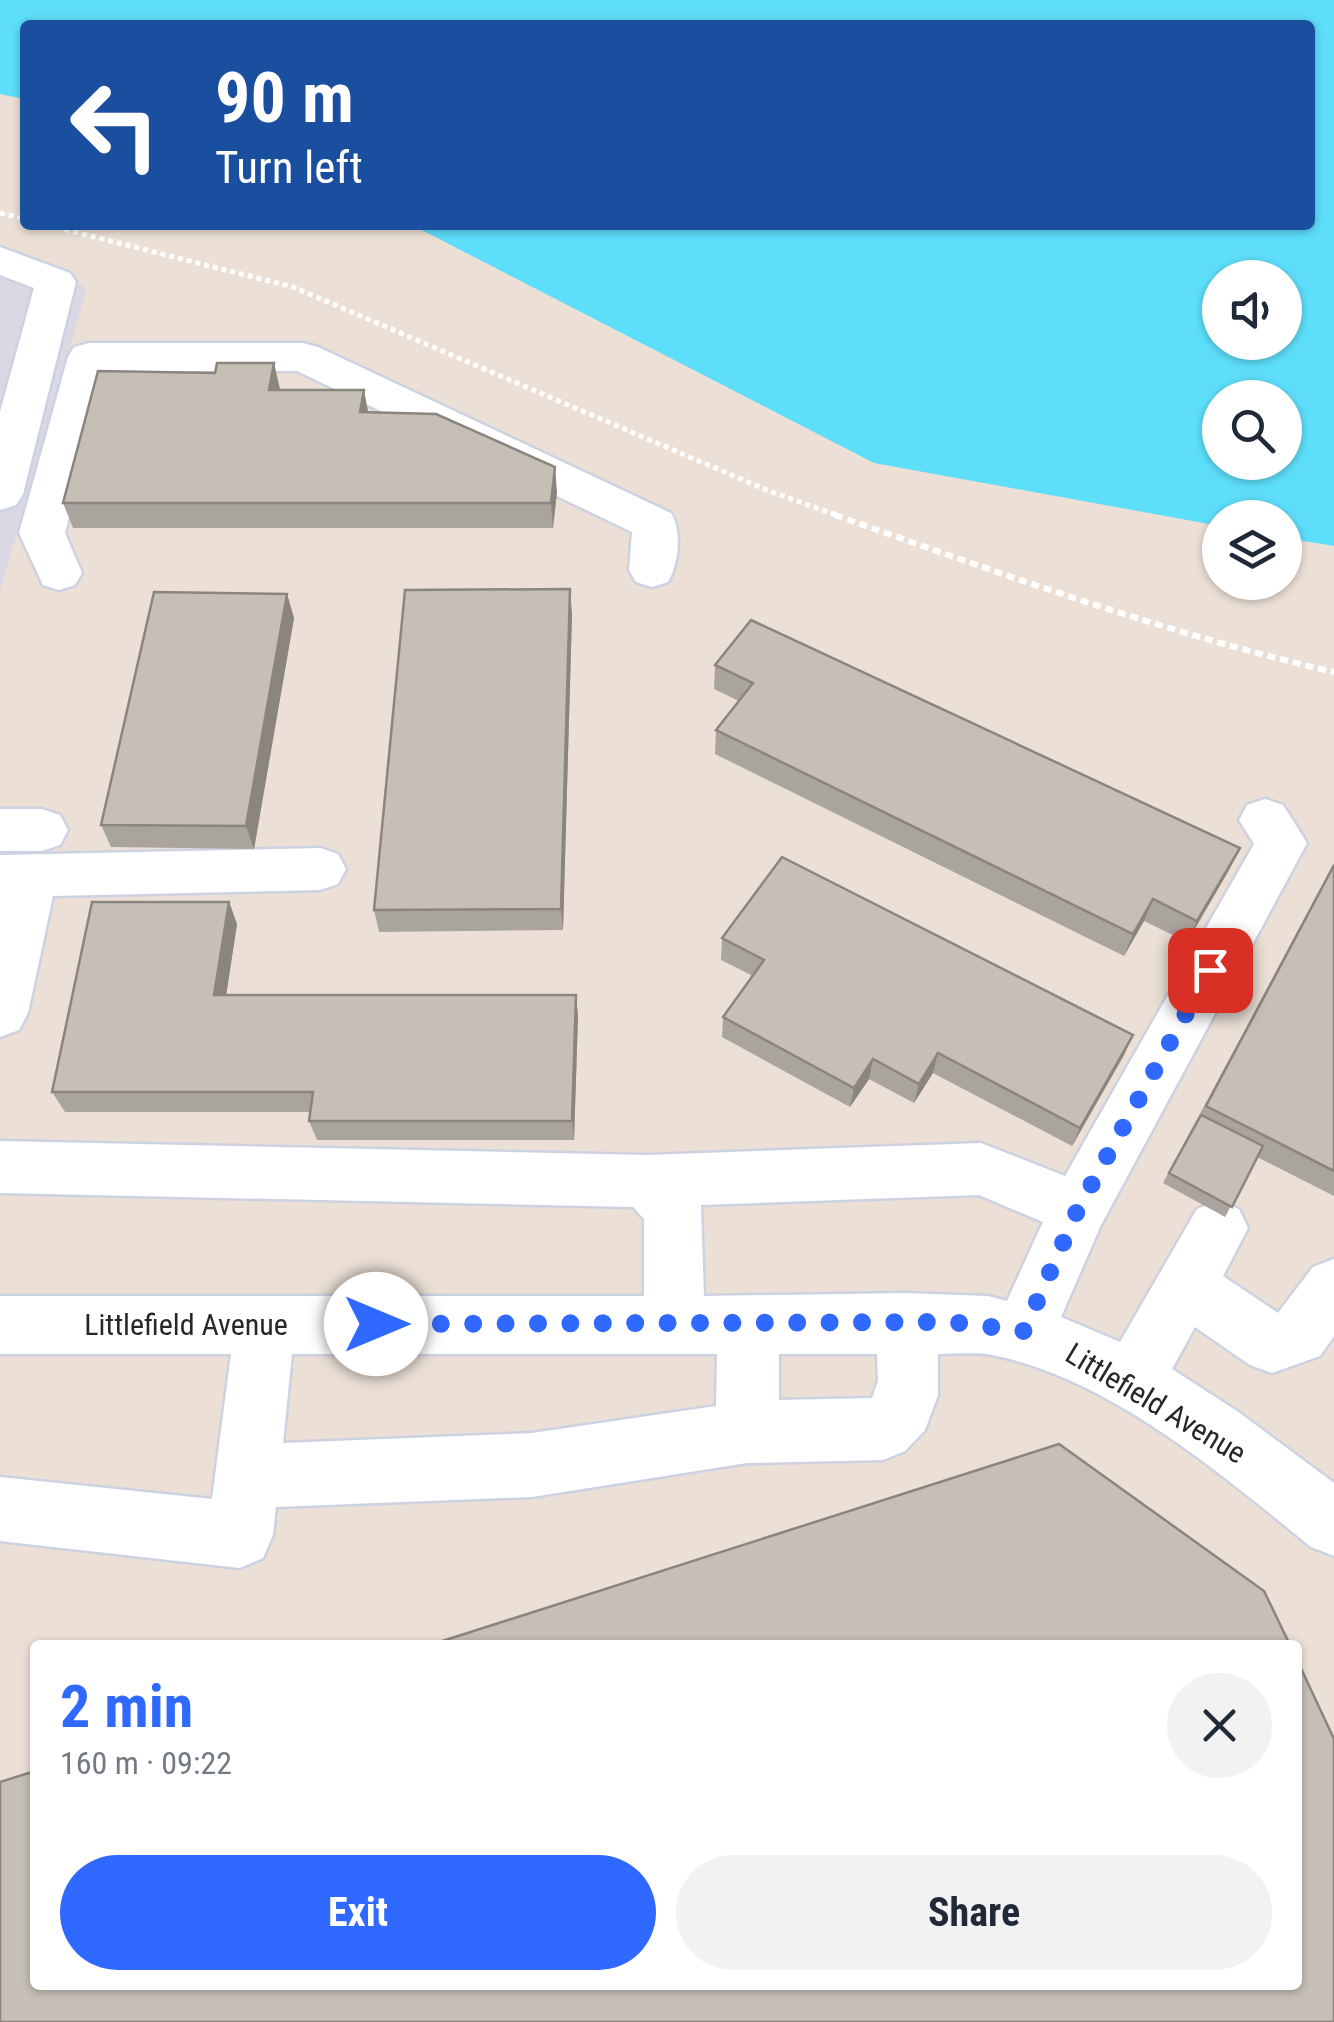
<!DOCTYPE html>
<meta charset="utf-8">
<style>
body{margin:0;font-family:"Roboto Condensed",sans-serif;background:#f2f2f3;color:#1f2937;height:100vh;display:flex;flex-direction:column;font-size:38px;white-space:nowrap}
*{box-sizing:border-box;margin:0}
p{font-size:32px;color:#747a83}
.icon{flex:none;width:55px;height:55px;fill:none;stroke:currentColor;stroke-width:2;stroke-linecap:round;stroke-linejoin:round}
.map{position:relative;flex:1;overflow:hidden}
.panel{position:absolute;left:30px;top:1640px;width:1272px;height:350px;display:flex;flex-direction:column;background:#fff;border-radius:10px;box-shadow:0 2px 8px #0004}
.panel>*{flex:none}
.guide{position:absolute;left:20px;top:20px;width:1295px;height:210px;border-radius:10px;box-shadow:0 2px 8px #0004;background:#1a4fa0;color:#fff;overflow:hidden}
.fabs{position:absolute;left:1202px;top:260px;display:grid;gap:20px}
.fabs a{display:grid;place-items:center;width:100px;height:100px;border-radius:50%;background:#fff;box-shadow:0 2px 8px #0004;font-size:50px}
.pin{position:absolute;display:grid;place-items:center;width:85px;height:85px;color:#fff;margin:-42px;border-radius:20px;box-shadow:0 5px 15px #0006}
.me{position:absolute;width:110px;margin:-55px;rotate:90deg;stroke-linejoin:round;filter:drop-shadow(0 0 8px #0008)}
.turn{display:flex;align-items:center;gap:35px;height:210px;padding:0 30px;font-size:45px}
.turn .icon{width:130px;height:130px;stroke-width:2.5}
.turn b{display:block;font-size:70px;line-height:85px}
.round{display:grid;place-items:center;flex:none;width:105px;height:105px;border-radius:52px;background:#f2f2f3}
.head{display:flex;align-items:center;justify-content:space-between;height:170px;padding:0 30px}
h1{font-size:60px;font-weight:700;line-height:75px;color:#3069ff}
.cta{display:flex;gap:20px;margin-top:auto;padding:20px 30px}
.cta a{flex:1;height:115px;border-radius:60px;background:#3069ff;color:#fff;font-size:40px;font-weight:700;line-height:115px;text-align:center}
.cta a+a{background:#f2f2f3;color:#1f2937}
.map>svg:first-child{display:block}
.industrial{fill:#dad8e3}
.water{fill:#5ddefa;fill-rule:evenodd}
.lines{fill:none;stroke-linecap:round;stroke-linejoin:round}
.minor-casing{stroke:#ccd2e2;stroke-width:5}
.path-far1{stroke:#fff;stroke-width:5;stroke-dasharray:5 4;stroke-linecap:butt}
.path{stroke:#fff;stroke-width:6;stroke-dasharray:8 5;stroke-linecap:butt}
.minor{fill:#fff;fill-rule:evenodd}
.wall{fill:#a9a49d}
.shaded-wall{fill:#8a867f}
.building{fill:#c5bfb6;stroke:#8a867f;stroke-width:2.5}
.route{stroke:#3069ff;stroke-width:18;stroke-dasharray:0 32.4}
.labels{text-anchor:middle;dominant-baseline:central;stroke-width:9;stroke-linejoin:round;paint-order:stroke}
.street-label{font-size:30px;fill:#272727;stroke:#fff}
</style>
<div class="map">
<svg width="1334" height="2022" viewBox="0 0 1334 2022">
<rect width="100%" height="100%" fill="#ece0d6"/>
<path class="industrial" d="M0 251 87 288 0 591Z"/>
<path class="water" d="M0 0H1334V546L1285 538V518H1220V526L874 463 412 225H1310V25H25V99L0 94ZM1220 278H1285V342H1220ZM1220 398H1285V462H1220Z"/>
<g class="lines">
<g class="minor-casing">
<path id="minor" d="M0 247 70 273 76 282 23 494 16 505 0 510V412L34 288 0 275Z
M89 343H303L318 347 671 513C682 531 679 563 668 582L652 587 636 582 629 570 632 532 297 371H107L65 533 82 573 75 585 59 590 43 585 19 533 68 357 74 347Z
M1265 799 1283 805 1307 843 1101 1225 1061 1317 1120 1342 1197 1209 1218 1201 1239 1209 1248 1228 1223 1276 1278 1313 1313 1267 1334 1259V1336L1320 1356 1272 1373 1250 1365 1195 1327 1172 1369 1237 1411 1334 1483V1556L1311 1547C1220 1473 1109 1378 992 1355 975 1352 956 1354 938 1354V1395L925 1430 905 1451 883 1460 747 1463 532 1497 276 1507 273 1535 263 1558 240 1568 0 1541V1477L212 1499 231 1354H0V1296H644V1219L633 1207 0 1193V1141L647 1155 981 1143 1065 1176 1254 844 1239 820 1247 805ZM979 1195 1043 1222 1007 1301 988 1296 904 1293 704 1296 701 1205ZM292 1354H717L716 1406 532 1433 283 1443ZM779 1354H877L878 1381 872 1398 779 1400Z
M0 809H42L60 815 68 830 60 845 42 851H0Z
M320 848 338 854 346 869 338 884 320 890 53 896 28 1013 19 1030 0 1037V855Z"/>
</g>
<path class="path-far1" d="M0 213 25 219
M47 225 293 287 769 491 842 517"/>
<path class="path" d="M835 515C999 573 1164 633 1334 672"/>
<use href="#minor" class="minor"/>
</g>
<path class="wall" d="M280 389V390L368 412 557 492 553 528H73L63 503Z
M287 594 294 618 254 849 111 847 101 825Z
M572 614 563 930 379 932 374 910Z
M715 665 1240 848 1229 870 1187 942 1144 921 1124 956 715 754 716 730 739 701 714 689Z
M1334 863V1196L1257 1157 1225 1217 1163 1183Z
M229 902 237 924 226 995H576L578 1016 574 1140H317L309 1121 310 1112H65L52 1092Z
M722 938 1133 1035 1124 1055 1072 1146 933 1073 914 1103 869 1079 850 1107 722 1037 723 1017 753 976 721 960Z"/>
<path class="shaded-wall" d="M274 363 280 389 275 416 269 390Z
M364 390 369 416 360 412Z
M555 467 557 492 553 528 551 503Z
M570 589 572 614 563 930 561 909Z
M287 594 294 618 254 849 246 826Z
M1240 848 1229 870 1187 942 1197 921Z
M1153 899 1144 921 1124 956 1133 934Z
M229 902 237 924 223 1016 214 995Z
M576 995 578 1016 574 1140 572 1121Z
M1133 1035 1124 1055 1072 1146 1080 1128Z
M938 1053 933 1073 914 1103 919 1084Z
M873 1059 869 1079 850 1107 854 1088Z"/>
<path class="building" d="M217 363H274L269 390H364L360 412 436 414 555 467 551 503H63L98 371 215 373Z
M570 589 561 909 374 910 405 590Z
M154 592 287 594 246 826 101 825Z
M751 620 1240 848 1197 921 1153 899 1133 934 716 730 753 683 715 665Z
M782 857 1133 1035 1080 1128 938 1053 919 1084 873 1059 854 1088 723 1017 764 960 722 938Z
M1334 865V1171L1206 1106Z
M92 902H229L214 995H576L572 1121H309L313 1092H52Z
M1201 1115 1263 1146 1232 1207 1169 1173Z
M1059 1444 1264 1591 1290 1645H430Z
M1298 1662 1334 1739V2022H0V1782L35 1771V1985H1298Z"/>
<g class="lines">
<path class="route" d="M376 1324 952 1322 1024 1331 1078 1209 1210 970"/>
</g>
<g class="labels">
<g class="street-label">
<text x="186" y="1324">Littlefield Avenue</text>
<text transform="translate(1156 1403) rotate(31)">Littlefield Avenue</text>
</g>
</g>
</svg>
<div class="fabs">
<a><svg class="icon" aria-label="sound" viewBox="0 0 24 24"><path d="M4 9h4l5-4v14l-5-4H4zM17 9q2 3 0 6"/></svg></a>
<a><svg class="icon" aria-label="search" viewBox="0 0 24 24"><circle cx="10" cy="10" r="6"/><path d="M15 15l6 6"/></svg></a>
<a><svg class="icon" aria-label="layers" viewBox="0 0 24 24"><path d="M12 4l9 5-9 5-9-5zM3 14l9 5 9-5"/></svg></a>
</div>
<div class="pin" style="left:1210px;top:970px;background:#d93025"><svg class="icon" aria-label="arrive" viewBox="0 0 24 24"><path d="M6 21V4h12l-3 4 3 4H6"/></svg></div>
<svg class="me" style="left:376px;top:1324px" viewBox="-20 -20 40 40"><circle r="19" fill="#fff"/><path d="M0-13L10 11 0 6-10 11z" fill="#3069ff"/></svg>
<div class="guide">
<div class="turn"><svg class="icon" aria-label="left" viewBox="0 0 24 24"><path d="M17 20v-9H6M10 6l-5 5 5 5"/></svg><div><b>90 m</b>Turn left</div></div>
</div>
<section class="panel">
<div class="head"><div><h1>2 min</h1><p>160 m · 09:22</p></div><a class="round"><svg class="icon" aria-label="close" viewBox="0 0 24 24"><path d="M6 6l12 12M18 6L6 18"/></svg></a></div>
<div class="cta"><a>Exit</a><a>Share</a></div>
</section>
</div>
